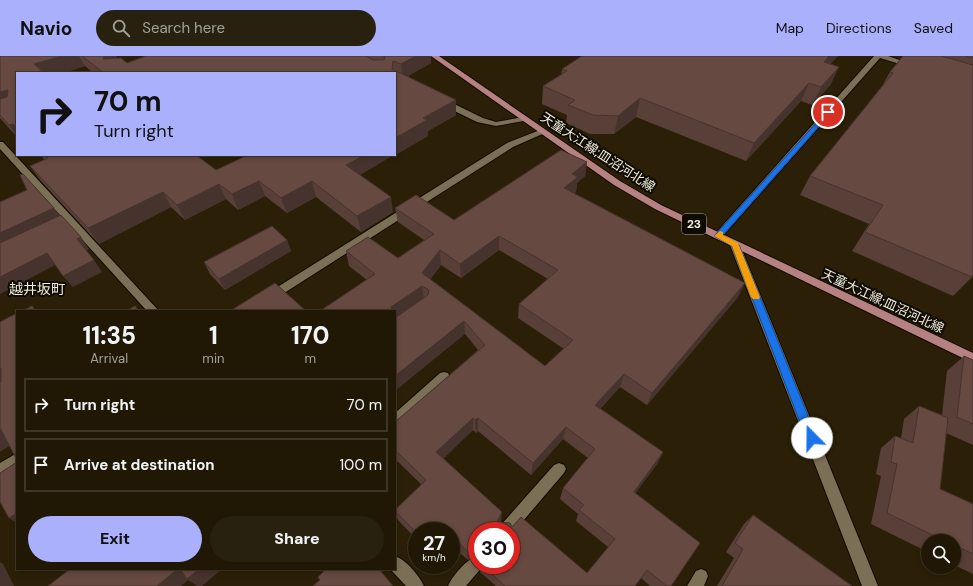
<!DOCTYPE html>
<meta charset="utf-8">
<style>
body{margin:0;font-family:"DM Sans","Noto Sans JP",sans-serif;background:#28210f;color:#f1f3f6;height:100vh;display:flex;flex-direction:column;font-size:15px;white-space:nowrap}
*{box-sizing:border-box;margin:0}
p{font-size:13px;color:#a2a09a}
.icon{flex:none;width:22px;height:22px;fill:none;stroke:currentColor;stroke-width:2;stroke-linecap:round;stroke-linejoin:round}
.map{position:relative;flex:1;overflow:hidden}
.side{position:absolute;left:16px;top:254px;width:380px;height:260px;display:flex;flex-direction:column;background:#201805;border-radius:0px;box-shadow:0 2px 6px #0003,0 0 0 1px #3d3727}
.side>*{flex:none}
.guide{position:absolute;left:16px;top:16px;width:380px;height:84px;border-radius:0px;box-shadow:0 2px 6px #0003,0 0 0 1px #3d3727;background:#aab0fb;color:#111;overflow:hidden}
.controls{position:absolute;left:921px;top:478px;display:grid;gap:8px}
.controls a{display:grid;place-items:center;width:40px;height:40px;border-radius:50%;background:#201805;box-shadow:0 2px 6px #0003,0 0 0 1px #3d3727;font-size:20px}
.speed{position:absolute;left:408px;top:466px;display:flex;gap:8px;font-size:20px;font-weight:700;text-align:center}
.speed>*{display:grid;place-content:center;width:52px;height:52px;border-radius:50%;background:#201805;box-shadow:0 2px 6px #0003,0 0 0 1px #3d3727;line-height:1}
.speed small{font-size:10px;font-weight:400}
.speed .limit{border:6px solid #d22;background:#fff;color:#111}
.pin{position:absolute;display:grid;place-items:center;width:34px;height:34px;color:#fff;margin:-17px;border:2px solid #fff;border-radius:50%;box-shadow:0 1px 4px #0007}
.me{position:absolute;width:44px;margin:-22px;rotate:338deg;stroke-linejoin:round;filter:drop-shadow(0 0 3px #0008)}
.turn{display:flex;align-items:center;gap:14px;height:84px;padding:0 12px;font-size:18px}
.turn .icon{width:52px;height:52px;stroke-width:2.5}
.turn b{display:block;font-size:28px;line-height:34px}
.eta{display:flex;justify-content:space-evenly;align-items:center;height:68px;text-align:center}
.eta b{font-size:24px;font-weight:800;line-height:28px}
.button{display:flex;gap:8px;margin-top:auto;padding:8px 12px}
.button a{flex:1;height:46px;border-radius:24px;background:#aab0fb;color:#111;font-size:16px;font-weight:800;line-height:46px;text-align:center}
.button a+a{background:#28210f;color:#f1f3f6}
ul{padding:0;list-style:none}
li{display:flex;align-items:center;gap:12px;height:54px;margin:0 8px 6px;padding:0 4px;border:2px solid #3d3727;border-radius:0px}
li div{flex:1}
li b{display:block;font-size:15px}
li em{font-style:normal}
header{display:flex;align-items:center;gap:24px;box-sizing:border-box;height:56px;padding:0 20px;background:#aab0fb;color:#111}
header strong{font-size:19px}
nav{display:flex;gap:22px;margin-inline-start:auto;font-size:14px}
.search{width:280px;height:36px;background:#28210f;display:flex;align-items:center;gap:10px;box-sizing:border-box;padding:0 14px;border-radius:22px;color:#a2a09a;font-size:15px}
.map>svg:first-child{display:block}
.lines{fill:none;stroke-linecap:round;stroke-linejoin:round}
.service-casing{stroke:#130900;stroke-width:2}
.minor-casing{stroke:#130900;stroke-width:2}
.primary-casing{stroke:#130900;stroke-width:2}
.service{fill:#7b6f55;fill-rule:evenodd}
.minor{fill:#7b6f55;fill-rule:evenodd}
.primary{fill:#b68181;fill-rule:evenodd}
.wall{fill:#583f38;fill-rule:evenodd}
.shaded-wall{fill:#47332e}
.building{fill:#664941;stroke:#47332e;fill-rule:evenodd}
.route{fill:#1a73e8;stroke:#114b97}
.slow{fill:#f59e0b}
.labels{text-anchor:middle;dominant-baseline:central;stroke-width:4;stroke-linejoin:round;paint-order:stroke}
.shield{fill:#0f0b03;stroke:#aea89c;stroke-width:1}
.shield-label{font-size:12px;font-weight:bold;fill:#f2ecdd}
.street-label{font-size:13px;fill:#f2ecdd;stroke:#0f0b03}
.neighbourhood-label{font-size:14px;fill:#f2ecdd;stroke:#0f0b03}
</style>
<header>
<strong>Navio</strong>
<div class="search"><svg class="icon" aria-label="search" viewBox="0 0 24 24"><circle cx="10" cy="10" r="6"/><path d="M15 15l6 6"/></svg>Search here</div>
<nav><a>Map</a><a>Directions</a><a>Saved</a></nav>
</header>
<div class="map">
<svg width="973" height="530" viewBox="0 0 973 530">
<rect width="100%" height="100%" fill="#2b2007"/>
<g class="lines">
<g class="service-casing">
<path id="service" d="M874 0H888L917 10 913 12 880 2 721 182H715L713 180 715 178Z
M540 74 547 76 513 91 256 255H243L244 252 507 87Z
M0 86H3L159 255H147L0 93Z
M444 316 448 317 450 321 448 325 399 369 395 371V357L440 317Z
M17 397V410L0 420V407Z
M559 407 564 409 566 413 564 417 511 479V475H498L500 470 554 409Z
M395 500C406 504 419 519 424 530H406L390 513H395Z
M477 500V509H484L466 530H448C453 519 466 504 477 500Z
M701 513 706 515 708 520 704 530H687L696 515Z"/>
</g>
<g class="minor-casing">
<path id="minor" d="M440 44H446L483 62 496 66 524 61 528 63 524 65 496 70 477 66 440 48Z
M735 186 740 189 878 530H862L730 189Z"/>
</g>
<g class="primary-casing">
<path id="primary" d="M431 0H439L620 125 661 149 973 297V307L655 153 614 129Z"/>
</g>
<use href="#service" class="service"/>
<use href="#minor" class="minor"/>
<use href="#primary" class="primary"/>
</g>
<path class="wall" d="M0 0H116L117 2 127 7 146 0H431V7L408 20 456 59 428 75V80L395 99V17H93L85 10 63 17H17V81L0 62Z
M838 0 830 8 831 28 812 49 801 45 746 105 636 61 614 78H590L566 67 567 59 542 48 543 30 561 19 562 13Z
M903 0H973V218L972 221 953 240 852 195 869 168 800 139 810 120 882 30 890 16Z
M40 99H202L198 101 216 114 360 119 393 156 361 176 316 141 287 157 265 140 238 154 226 143 185 164 171 151 99 188 41 125 30 110 45 104Z
M587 106 585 120 577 127 576 136 574 137 738 241 647 349 620 331 600 353 663 396 657 408 635 437 671 530H650L641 522 635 530H496L480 516V509H511L477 475V500L468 504 461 498 417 475V484L398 464 395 455V454L422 429 395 403V366L478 294 465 278 367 224 349 210 346 195 398 202 424 184 398 166 395 152 454 164ZM499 194 548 223 519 248 518 262 564 293 545 310 430 223 441 209 461 222ZM473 374 476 377 478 375 531 419 563 383 588 402 563 432 560 443 578 458 576 465 608 491 587 517 501 466 443 402Z
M287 184 291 195 225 234 210 218 204 206Z
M964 300 973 304V389L946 377 940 433 973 448V518L954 509V485H928V496L871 468 881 420 876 418 881 392 895 380 901 382 904 363 919 350 942 359 947 315Z
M753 459 852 530H717L734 502 726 496 744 468Z
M442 509H451L446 514Z"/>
<path class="shaded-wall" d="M62 0H79L85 10 63 17H40L34 8Z
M106 0H116L122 12 103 3 104 1Z
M416 0H431V7L402 23 401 8Z
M829 0H838L815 23 824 6Z
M839 11 831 28 812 49 821 31Z
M809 27 801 45 746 105 754 87Z
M8 34 17 48 0 53V36Z
M640 42 636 61 614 78 618 60Z
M456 44V59L428 75V80L395 99V82L423 62Z
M13 68 17 73V80L9 69Z
M365 99H394L350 125 346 109Z
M587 106 585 120 577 127 576 136 562 146 564 132 572 118Z
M259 125 265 140 238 154 232 138Z
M312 125 316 141 287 157 281 142Z
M219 128 226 143 185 164 177 149Z
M163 136 171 151 99 188 88 172Z
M391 141 393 156 361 176 357 160Z
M54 152 63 164 0 193V177Z
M499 180V194L461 222 460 208Z
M81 181 89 193 86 195 77 183Z
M287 184 291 195 225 234 219 223Z
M440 194 441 209 424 232 422 217Z
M47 197 57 208 0 238V221Z
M94 204 102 216 73 231 63 220Z
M745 227 738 241 647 349 652 337Z
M422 230 424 244 395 264V255H392L391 251Z
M464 265 465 278 395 335V320Z
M0 312H1L17 325 0 334Z
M624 318 620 331 591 362 595 349Z
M473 362V374L438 408 436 396Z
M478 362V375L476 377 475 364Z
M566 371 563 383 531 419 533 407Z
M0 372 17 385 0 396Z
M663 396 657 408 629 446 634 436Z
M502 456 501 466H497Z
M17 457V467L9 462Z
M460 488 461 498 451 508V498Z
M477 490V500L468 504 467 495Z
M0 506 3 508 14 530H0Z
M445 509H451L446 514Z
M178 513H222L202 530H197L188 524 181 530H157Z"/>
<path class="building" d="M0 0H62L34 8 44 17H17V72L13 68 9 69 0 59V43L7 41 8 34 0 36Z
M82 0H106L104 1 103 3 121 2 127 7 146 0H366L373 4H384L385 1 383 0H416L401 8 393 5 392 13 456 44 423 62 427 64 395 82V17H157L156 16 153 17H104Z
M582 0H829L824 6 839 11 821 31 809 27 754 87 640 42 618 60 593 59 568 49 575 44 543 30 567 15 562 13Z
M903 0H941L973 9V218L972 221 865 176 883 149 810 120 893 17 890 16Z
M965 0H973V2Z
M561 94 587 106 572 118 578 121 564 132 745 227 652 337 624 318 595 349 663 396 634 436 700 487 671 530H667L647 514 635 530H505L482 509H511V475H477V490L467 495 460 488 451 498V475H417V477L395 455V454L426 424 395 394V366L485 289 464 265 395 320V262L428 239 429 234 422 230 391 251 392 255H320L375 218 346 195 368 181 398 202 434 178 395 152 416 139 454 164ZM499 180 558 214 519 248 573 284 545 310 422 217 440 194 460 208ZM473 362 475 364 478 362 533 407 566 371 595 393 563 432 584 449 579 454 615 483 587 517 521 461 512 471 510 467 497 466 502 456 436 396Z
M45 99H196L216 114 248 99H365L346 109 391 141 357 160 312 125 281 142 259 125 232 138 219 128 177 149 163 136 88 172 30 110 48 102Z
M23 118 54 152 0 177V146L27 134 20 119Z
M61 159 81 181 77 183 94 204 63 220 47 197 0 221V187Z
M272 170 287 184 219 223 204 206Z
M275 227 306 255H230Z
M32 250 36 255H22Z
M135 250 139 255H126Z
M17 257V404L0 372V326H1V312H0V266Z
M964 300 973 304V368L957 361Z
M919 350 948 362 940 433 973 448V498L954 489V485H945L887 457 897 408 891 406 895 380 913 387Z
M17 406V457L9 462 0 446V417Z
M753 459 852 530H722L743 493 735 487Z
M70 513H178L157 530H48Z
M180 513H199L187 523Z
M326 513H379L393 530H313L320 524 318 521Z"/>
<path class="route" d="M828 54 831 56 830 58 723 179 739 189 817 382 815 385 812 386 808 385 806 382 732 190 714 180Z"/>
<path class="slow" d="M720 175 723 176V179L738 187 760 241 759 243H753L751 241 732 190 714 180Z"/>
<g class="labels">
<rect class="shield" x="682" y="158" width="24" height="20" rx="3"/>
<g class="shield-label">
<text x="694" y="168">23</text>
</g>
<g class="street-label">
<text transform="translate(598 96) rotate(33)">天童大江線;皿沼河北線</text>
<text transform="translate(883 245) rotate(25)">天童大江線;皿沼河北線</text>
</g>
<g class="neighbourhood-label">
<text x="37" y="233">越井坂町</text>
</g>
</g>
</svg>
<div class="controls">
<a><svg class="icon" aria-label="search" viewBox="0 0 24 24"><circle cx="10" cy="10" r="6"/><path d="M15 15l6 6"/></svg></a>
</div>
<div class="speed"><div>27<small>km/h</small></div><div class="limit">30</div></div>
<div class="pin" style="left:828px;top:56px;background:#d93025"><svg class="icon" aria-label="arrive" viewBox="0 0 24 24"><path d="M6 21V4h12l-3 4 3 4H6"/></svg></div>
<svg class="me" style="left:812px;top:382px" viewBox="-20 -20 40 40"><circle r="19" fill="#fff"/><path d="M0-13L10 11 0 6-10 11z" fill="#1a73e8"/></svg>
<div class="guide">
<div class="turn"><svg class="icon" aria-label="right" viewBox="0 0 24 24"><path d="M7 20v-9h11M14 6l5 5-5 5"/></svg><div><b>70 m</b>Turn right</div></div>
</div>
<section class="side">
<div class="eta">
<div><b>11:35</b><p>Arrival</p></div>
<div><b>1</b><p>min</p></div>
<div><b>170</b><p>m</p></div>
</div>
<ul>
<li><svg class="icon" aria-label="right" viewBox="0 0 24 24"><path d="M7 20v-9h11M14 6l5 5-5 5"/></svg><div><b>Turn right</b></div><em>70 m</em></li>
<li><svg class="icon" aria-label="arrive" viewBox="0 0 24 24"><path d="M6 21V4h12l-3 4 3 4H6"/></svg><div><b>Arrive at destination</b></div><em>100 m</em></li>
</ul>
<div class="button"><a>Exit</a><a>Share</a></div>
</section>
</div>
